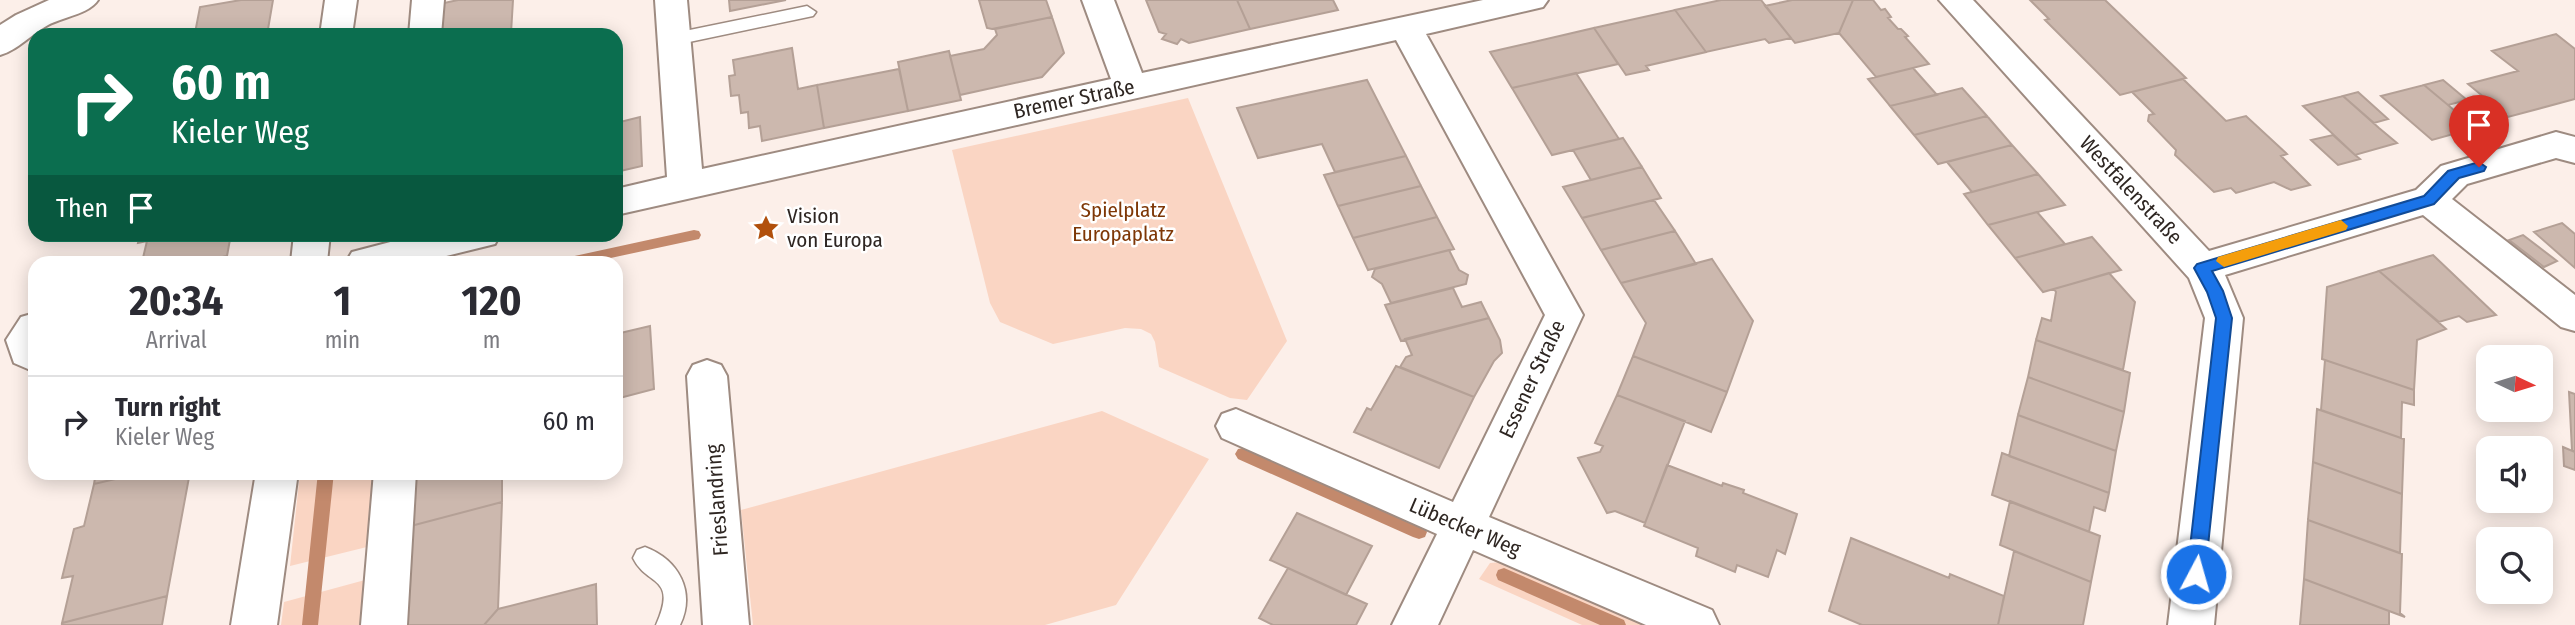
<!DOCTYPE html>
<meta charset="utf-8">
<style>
body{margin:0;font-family:"Fira Sans Condensed",sans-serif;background:#f2f2f3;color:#2b2b33;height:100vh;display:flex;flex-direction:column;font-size:26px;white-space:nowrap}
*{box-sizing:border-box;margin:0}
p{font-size:23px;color:#7c7c81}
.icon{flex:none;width:38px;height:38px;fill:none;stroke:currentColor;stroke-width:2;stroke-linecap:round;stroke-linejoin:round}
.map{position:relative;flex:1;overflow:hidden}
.sheet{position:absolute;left:28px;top:256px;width:595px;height:224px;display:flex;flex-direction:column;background:#fff;border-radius:21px;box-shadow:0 4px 18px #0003}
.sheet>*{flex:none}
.banner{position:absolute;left:28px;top:28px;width:595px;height:214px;border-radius:21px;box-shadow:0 4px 18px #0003;background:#0b6e4f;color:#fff;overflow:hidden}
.needle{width:46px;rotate:94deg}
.tools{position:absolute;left:2476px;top:345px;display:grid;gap:14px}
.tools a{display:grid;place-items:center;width:77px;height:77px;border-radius:14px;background:#fff;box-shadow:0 4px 18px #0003;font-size:35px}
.pin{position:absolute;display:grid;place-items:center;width:60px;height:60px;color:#fff;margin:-72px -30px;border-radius:50% 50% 50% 0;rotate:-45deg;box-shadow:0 0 7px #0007}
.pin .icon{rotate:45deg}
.me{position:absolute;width:77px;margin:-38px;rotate:6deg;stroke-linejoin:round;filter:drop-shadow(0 0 5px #0008)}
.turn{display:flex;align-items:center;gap:24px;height:147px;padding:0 28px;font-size:32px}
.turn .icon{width:91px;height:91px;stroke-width:2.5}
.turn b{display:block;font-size:49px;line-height:60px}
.then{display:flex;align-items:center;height:66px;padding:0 28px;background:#0003;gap:14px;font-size:26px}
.eta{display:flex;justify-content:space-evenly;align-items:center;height:119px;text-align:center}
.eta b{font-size:42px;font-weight:700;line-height:49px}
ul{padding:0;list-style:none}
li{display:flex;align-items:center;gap:21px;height:91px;padding:0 28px;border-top:2px solid #e1e1e2}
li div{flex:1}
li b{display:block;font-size:26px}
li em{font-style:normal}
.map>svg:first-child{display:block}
.green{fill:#fad5c3}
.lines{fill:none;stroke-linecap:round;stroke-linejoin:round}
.stream{fill:#c3896c;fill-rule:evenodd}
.building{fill:#ccb8ae;stroke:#b4a096;stroke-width:2}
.service-casing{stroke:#9e8b81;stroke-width:3}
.minor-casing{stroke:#9e8b81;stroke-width:4}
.service{fill:#fff;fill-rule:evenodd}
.minor{fill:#fff;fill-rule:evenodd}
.route{fill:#1a73e8;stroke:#114b97;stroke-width:2}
.slow{fill:#f59e0b}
.labels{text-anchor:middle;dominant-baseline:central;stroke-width:5;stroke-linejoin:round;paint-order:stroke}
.street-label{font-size:21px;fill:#2e2622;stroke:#fff}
.park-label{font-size:21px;fill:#7e3706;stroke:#fff}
.poi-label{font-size:21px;fill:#2e2622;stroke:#fff;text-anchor:start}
</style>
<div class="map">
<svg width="2575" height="625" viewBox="0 0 2575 625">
<rect width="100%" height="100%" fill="#fcefe9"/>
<path class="green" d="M1188 98 1287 341 1247 400 1230 398 1159 367 1155 342 1151 334 1141 329 1125 328 1053 344 1000 322 990 303 952 150Z
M1102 411 1209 459 1116 605 1045 625H753L741 510Z
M300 473H384L379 544 290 566Z
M1502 562 1652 625H1582L1479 579 1490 563Z
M376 577 372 625H281L284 602Z"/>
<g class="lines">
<path class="stream" d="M694 230 699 231 701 235 699 239 592 262H563L570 257Z
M1243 448 1425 527 1427 532 1425 537 1419 539 1413 537 1238 459 1235 454 1238 449Z
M318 472H334L318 625H302Z
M1504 568 1624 620 1626 625H1600L1498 580 1496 575 1498 570Z"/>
</g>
<path class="building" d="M241 0H273L267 35H186L195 33 200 7Z
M458 0H513L511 33 441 35 444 3Z
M729 0H786L730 11Z
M979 0H1046L1052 17 992 29 987 28Z
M1146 0H1237L1250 29 1189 43 1181 39 1177 44 1162 39 1166 34 1159 32Z
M1237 0H1333L1338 10 1250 29Z
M1721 0H1761L1791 38 1769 43 1765 39 1706 52 1675 10Z
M1792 0H1853L1839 33 1795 43 1765 6Z
M1853 0H1873L1881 10 1885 9 1891 17 1888 18 1898 29H1901L1908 36 1905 37 1929 64 1876 77 1839 33Z
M2030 0H2105L2186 78 2120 95 2045 20 2049 19Z
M1675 10 1706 52 1646 66 1649 70 1626 75 1594 28Z
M1052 17 1064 53 1042 77 960 95 950 56 984 49 997 35 995 29Z
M1594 28 1618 64 1512 88 1490 52Z
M2556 34 2575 49V99L2508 117 2468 84 2518 71 2492 51Z
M792 48 798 89 817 85 824 128 762 141 760 126 749 128 748 112 741 113 739 95 731 96 729 76 735 75 733 60Z
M949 51 961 100 908 111 898 62Z
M1913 68 1937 95 1890 106 1868 79Z
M899 69 908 111 824 128 817 85Z
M1576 73 1619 139 1552 155 1512 88Z
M2183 79 2226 121 2246 116 2287 154 2281 156 2310 185 2291 190 2274 182 2236 193 2231 188 2214 192 2175 155 2176 150 2148 121 2149 115 2154 114 2132 92Z
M1367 80 1406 156 1335 172 1322 144 1258 158 1237 108Z
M2443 80 2467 100 2448 105 2424 85Z
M2424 85 2448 105 2475 128 2432 140 2381 96Z
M1962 88 1987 116 1914 135 1890 106Z
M2358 92 2388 119 2374 123 2343 96Z
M2343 96 2379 128 2397 143 2355 155 2303 106Z
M1987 116 2012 145 1938 164 1914 135Z
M640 117 642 166 616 172V123Z
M2333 135 2355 155 2360 159 2338 165 2311 140Z
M1623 138 1642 167 1591 180 1573 150Z
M2012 145 2038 174 1972 192 1947 162Z
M1406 156 1421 186 1338 206 1324 175Z
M1642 167 1661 198 1582 218 1563 187Z
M2038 174 2065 205 1988 225 1964 194Z
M1421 186 1437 217 1353 238 1338 206Z
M1654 200 1675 231 1601 250 1582 218Z
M2037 212 2065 244 2015 258 1988 225Z
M1437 217 1454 249 1368 270 1353 238Z
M2562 223 2575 234V268L2534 232Z
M1675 231 1696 264 1621 283 1601 250Z
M140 234H231L227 256 199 262H142L147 241 138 243Z
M2523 235 2557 261 2544 267 2509 240Z
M2092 237 2121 270 2043 292 2015 258Z
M1449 250 1459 270 1468 275 1466 284 1391 303 1382 284 1372 277 1375 269Z
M2433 255 2496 315 2467 322 2459 316 2439 322 2379 271Z
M1712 259 1753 321 1727 392 1633 356 1646 323 1621 283Z
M2379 271 2446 329 2417 340 2414 390 2322 359 2327 287Z
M2109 273 2135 302 2123 370 2036 340 2042 318 2051 321 2056 292 2054 289Z
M1453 288 1462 307 1481 302 1489 318 1401 341 1385 305Z
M1489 318 1500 340 1502 353 1494 361 1474 397 1400 367 1406 357 1412 355 1405 339Z
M650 326 654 389 616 399V334Z
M2036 340 2130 373 2124 412 2028 377Z
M1633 356 1727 392 1711 432 1617 395Z
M2325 360 2414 390V405L2402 402 2401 438 2321 410Z
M1396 366 1474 397 1439 468 1354 432 1367 408 1371 410Z
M2028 377 2124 412 2116 451 2018 415Z
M2569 392 2575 394V452L2572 450Z
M1617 395 1685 421 1645 523 1615 511 1607 513 1578 458 1600 452 1603 446 1595 443Z
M2317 409 2404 439 2402 494 2313 462Z
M2018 415 2116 451 2109 493 2009 456Z
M2563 447 2575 452V470L2564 466Z
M2002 453 2109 493 2105 511 2094 507 2089 532 1992 495Z
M2313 462 2402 494 2400 553 2308 520Z
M1667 465 1722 486 1723 483 1744 490 1743 493 1797 514 1785 554 1777 550 1768 577 1737 565 1735 572 1696 556 1698 548 1644 526Z
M96 472H145L94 484Z
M145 472H190L167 596 62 623 73 576 62 578 74 529 84 526 94 484Z
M410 472H502V502L407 527Z
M2010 501 2100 536 2091 582 2000 545Z
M502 502 498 609 484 625H402L407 527Z
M1297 513 1372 546 1346 595 1270 560Z
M2308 520 2402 554 2400 613 2405 617 2304 579Z
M1851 538 1949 578 1950 574 2004 596 1998 625H1862L1829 611Z
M2014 551 2091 582 2083 625H1998Z
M1288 568 1367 604 1356 625H1273L1259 618Z
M2304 579 2389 611V625H2300Z
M596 584 597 625H484L498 609Z
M167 596 162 625H62V623Z"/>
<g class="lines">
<g class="service-casing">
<path id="service" d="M807 6 816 12 813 16 675 45 666 39 675 33Z
M645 547C679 560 696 592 680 625H656C678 575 647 587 633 558L637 550Z"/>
</g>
<g class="minor-casing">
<path id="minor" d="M49 0H98C89 14 63 17 48 25 31 34 18 50 0 55V25L16 15Z
M325 0H357L352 35H320Z
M412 0H444L441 35H409Z
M655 0H687L702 169 1111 79 1082 0H1114L1142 73 1483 0H1548L1543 7 1426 34 1583 315 1489 517 1712 610 1719 625H1646L1473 550 1438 625H1392L1437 534 1222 438 1216 426 1222 414 1236 409 1453 502 1545 315 1396 40 616 215V189L667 177Z
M1939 0H1973L2209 251 2416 190 2441 166 2556 132 2575 137V163L2556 158 2467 184 2452 199 2575 295V331L2561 327 2423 215 2225 275 2243 318 2214 625H2168L2205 318 2189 278Z
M294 234H330L327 262H291Z
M421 234H500L495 244 422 262H346L352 252Z
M35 313V372L14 363 6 340 21 317Z
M707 360 721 365 727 376 749 625H703L687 376 693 365Z
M256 472H298L277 625H231Z
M374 472H416L407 625H361Z"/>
</g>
<use href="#service" class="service"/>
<use href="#minor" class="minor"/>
</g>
<path class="route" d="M2479 162 2486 167 2484 171 2459 178 2434 204 2212 271 2223 291 2232 318 2205 574 2203 580 2196 582 2190 580 2187 574 2216 318 2207 292 2194 268 2197 264 2424 196 2448 171Z"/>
<path class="slow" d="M2341 220 2348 226 2346 230 2224 267 2216 261 2218 257Z"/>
<defs>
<g id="sight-bare" transform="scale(2.1)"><path d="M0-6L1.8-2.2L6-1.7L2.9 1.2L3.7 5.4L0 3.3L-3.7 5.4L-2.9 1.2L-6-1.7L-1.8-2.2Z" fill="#b1500c" stroke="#fff" stroke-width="2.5" paint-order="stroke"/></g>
</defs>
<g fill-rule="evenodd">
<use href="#sight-bare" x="766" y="228"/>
</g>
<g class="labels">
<g class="street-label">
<text transform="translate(1074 99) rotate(-12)">Bremer Straße</text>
<text transform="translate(2131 190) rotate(47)">Westfalenstraße</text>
<text transform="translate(1532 379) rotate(-65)">Essener Straße</text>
<text transform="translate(717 500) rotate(-94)">Frieslandring</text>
<text transform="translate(1465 527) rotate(23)">Lübecker Weg</text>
</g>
<g class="park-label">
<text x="1123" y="210">Spielplatz<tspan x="1123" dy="24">Europaplatz</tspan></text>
</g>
<g class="poi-label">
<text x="787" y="216">Vision<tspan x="787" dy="24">von Europa</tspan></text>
</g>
</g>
</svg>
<div class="tools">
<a><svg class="needle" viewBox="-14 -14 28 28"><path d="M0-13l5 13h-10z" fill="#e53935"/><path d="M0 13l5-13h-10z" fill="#7c7c81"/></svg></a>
<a><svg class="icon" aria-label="sound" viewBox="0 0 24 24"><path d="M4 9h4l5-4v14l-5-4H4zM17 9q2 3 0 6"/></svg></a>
<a><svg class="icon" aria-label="search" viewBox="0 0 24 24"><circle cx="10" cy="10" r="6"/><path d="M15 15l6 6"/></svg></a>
</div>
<div class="pin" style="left:2479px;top:167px;background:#d93025"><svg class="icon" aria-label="arrive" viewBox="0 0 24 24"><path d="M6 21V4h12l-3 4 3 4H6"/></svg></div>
<svg class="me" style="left:2196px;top:574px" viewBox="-20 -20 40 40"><circle r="17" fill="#1a73e8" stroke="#fff" stroke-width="3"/><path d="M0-11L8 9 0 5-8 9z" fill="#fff"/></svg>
<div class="banner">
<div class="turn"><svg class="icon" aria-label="right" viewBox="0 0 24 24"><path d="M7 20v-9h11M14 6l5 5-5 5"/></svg><div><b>60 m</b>Kieler Weg</div></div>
<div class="then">Then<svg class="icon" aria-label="arrive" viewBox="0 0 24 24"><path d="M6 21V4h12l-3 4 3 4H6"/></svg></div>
</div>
<section class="sheet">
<div class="eta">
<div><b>20:34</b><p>Arrival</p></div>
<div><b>1</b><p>min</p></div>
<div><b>120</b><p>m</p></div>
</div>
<ul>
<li><svg class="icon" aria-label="right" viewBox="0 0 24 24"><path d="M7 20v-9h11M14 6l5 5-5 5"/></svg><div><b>Turn right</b><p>Kieler Weg</p></div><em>60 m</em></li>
</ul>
</section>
</div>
